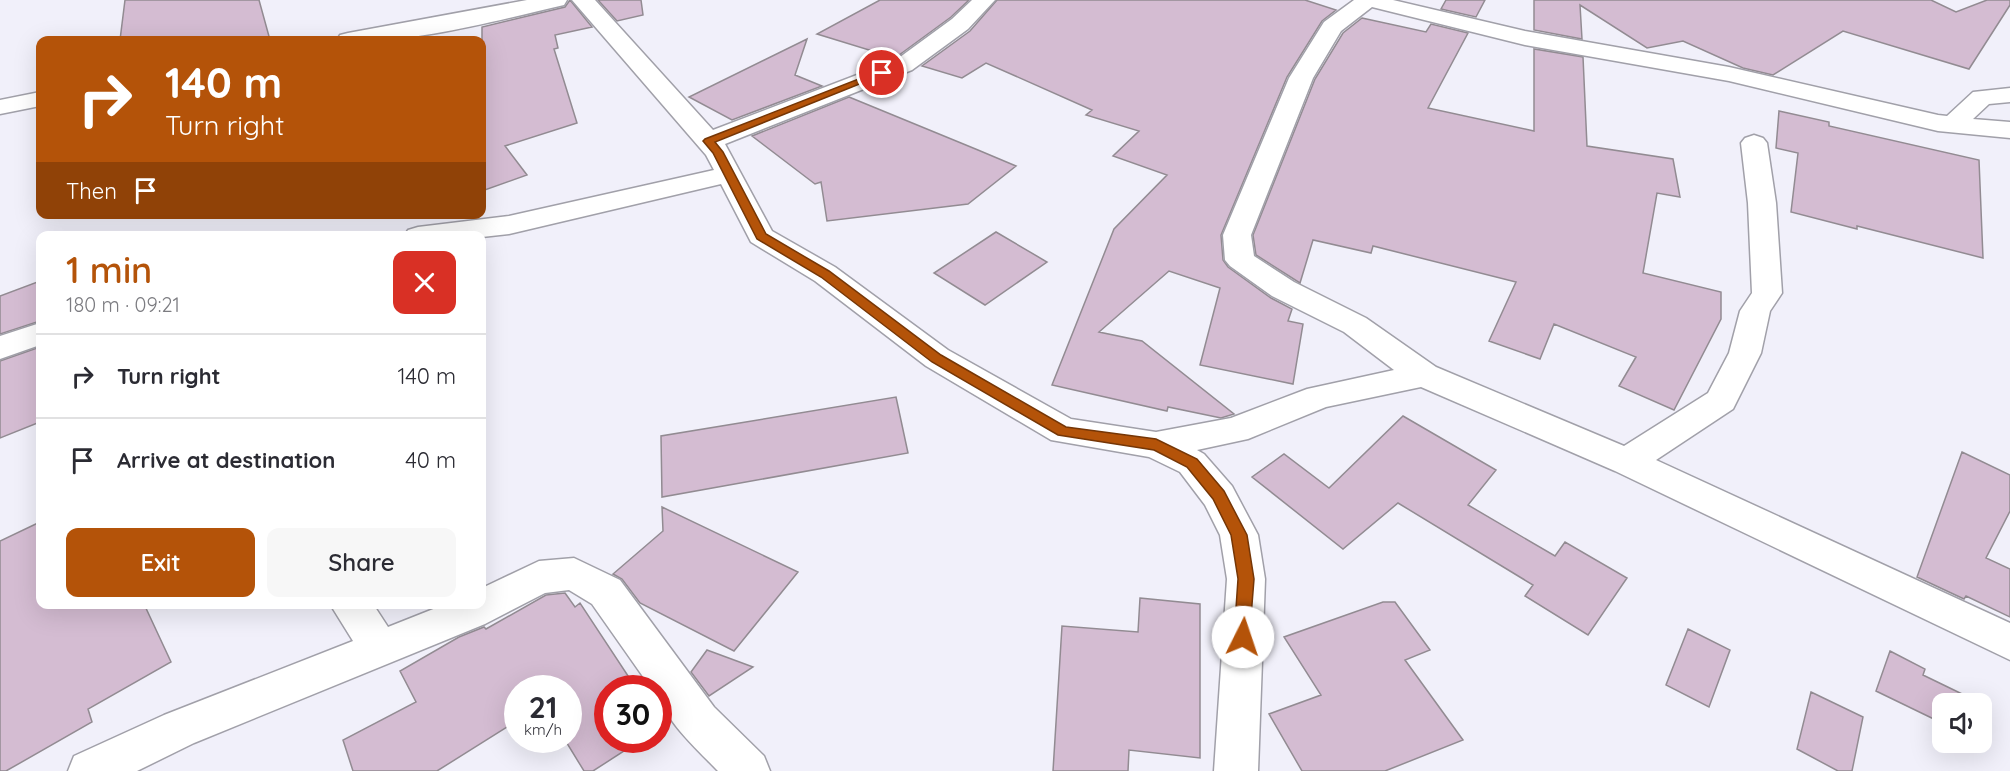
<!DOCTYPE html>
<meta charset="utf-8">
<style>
body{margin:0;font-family:Quicksand,sans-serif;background:#f7f7f7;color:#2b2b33;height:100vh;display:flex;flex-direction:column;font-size:22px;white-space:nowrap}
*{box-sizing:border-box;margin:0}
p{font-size:20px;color:#7c7c81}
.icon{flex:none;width:33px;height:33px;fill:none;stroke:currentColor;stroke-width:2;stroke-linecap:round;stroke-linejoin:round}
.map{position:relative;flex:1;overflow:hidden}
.details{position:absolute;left:36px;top:231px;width:450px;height:378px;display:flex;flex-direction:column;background:#fff;border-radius:12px;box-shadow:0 6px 24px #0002}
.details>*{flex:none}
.banner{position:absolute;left:36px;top:36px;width:450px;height:183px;border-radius:12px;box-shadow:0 6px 24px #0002;background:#b45309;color:#fff;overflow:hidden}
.tools{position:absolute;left:1932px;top:693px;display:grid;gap:12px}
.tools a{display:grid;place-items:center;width:60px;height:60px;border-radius:12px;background:#fff;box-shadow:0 6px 24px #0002;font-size:30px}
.speed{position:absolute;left:504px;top:675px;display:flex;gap:12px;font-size:30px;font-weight:700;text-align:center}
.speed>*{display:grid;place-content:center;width:78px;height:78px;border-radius:50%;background:#fff;box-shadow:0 6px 24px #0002;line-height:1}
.speed small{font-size:15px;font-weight:400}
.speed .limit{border:9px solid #d22;background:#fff;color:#111}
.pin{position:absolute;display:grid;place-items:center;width:51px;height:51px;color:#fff;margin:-26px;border:3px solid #fff;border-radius:50%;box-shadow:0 2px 6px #0007}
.me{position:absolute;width:66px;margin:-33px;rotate:4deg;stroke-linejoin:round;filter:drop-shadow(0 0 4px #0008)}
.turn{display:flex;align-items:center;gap:21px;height:126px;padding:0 30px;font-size:27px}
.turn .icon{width:78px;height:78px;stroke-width:2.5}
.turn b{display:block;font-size:42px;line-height:51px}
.then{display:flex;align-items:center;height:57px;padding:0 30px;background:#0003;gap:12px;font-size:22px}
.round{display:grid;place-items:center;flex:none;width:63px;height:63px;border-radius:12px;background:#f7f7f7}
.summary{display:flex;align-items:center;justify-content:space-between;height:102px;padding:0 30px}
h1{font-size:36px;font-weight:600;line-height:45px;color:#b45309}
.primary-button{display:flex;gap:12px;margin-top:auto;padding:12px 30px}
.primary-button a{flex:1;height:69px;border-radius:12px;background:#b45309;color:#fff;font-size:24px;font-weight:600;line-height:69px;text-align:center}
.primary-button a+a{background:#f7f7f7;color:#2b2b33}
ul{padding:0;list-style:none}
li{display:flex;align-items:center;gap:18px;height:84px;padding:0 30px;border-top:2px solid #e1e1e2}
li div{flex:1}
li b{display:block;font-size:22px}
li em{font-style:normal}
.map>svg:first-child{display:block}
.building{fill:#d4bcd2;stroke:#928b92;stroke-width:1.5}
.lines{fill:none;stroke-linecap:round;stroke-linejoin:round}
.minor-casing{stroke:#a1a0a9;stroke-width:3}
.minor{fill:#fff;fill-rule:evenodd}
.route{fill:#b45309;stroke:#753606;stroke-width:1.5}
</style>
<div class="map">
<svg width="2010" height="771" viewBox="0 0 2010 771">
<rect width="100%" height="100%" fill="#f1f0fa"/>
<path class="building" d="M125 0H259L270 40H120Z
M570 0 592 27 555 35 558 48 554 49 577 123 505 146 527 175 482 191V27L565 7Z
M598 0H641L643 15 617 21Z
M880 0H969L951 17 895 58 817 34Z
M997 0H1305L1336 10 1322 21 1287 77 1221 235 1223 260 1228 267 1271 298 1292 309 1288 321 1303 324 1293 384 1200 365 1220 288 1169 271 1099 332 1142 341 1234 414 1221 418 1168 407 1167 411 1052 385 1114 229 1167 175 1113 156 1139 131 1086 115 1092 110 986 63 962 78 922 66 970 31Z
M1446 0H1485L1476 17 1441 9Z
M1534 0H1931L1956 12 1987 0H2010V5L1969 69 1843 31 1773 75 1743 68 1683 41 1647 48 1580 5 1582 39 1534 30Z
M1362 18 1426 32 1431 24 1468 33 1428 108 1534 131V49L1583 57 1587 146 1673 159 1680 197 1657 193 1643 273 1721 292V319L1674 410 1619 386 1636 357 1554 324 1540 359 1489 341 1516 282 1373 246 1371 253 1313 240 1300 283 1256 255 1253 235 1315 79 1343 33Z
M807 39 795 75 822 86 732 120 689 97Z
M849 97 978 150 1016 166 968 204 827 221 821 182 815 184 752 136Z
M1779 111 1829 122V126L1979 160 1983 258 1857 226V229L1791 212 1798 153 1776 148Z
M996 232 1047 262 985 305 934 273Z
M40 281V321L0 334V296Z
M40 347V422L0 438V361Z
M896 397 908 453 662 497 661 436Z
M1403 416 1496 470 1468 505 1555 556 1565 542 1627 578 1588 635 1525 596 1533 585 1398 503 1343 549 1252 477 1284 454 1329 488Z
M1962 452 2010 475V511L1986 558 2010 569V617L1966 596 1964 599 1917 577Z
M662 507 798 572 734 651 640 603 622 579 613 574 663 531Z
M40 522V604H144L171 662 88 709 92 722 6 771H0V541Z
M565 593 575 607 580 603 636 688H608V740H641L593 771H584L565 740H568V688H518V720L437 771H353L343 740 416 702 400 671 459 637 484 627 486 629 546 595Z
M1140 598 1200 604V758L1129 750 1128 771H1053L1062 626 1138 632Z
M1383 602H1395L1430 650 1405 660 1463 740 1385 771H1302L1269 714 1321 695 1284 637Z
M1688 629 1730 650 1709 707 1666 685Z
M707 650 753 667 709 696 691 672Z
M1890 651 1925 669 1923 675 1991 708 1986 744 1982 742V704H1942V723L1876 691Z
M1811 692 1863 717 1852 771H1838L1797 749Z"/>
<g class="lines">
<g class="minor-casing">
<path id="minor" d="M527 0H567L564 5C500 20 400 47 337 40L340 35 348 33Z
M572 0H595L713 130 896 60 952 19 972 0H995L968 29 912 70 725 144 772 231 835 267 948 350 1071 419 1156 432 1231 418 1307 389 1394 370 1344 332 1272 296 1230 266 1225 260 1223 235 1289 78 1324 22 1354 0H1393L1525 31 1729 67 1938 115 1947 116 1973 92 2010 88V102L1989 104 1973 119 2010 122V138L1938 131 1729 81 1525 45 1372 7 1341 31 1313 78 1251 235 1254 256 1294 282 1366 318 1436 367 1624 446 1708 393 1729 353 1740 311 1752 293 1748 203 1741 143 1745 138 1754 135 1763 138 1767 143 1776 203 1782 293 1770 311 1761 353 1733 409 1656 460 2010 623V660L1615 471 1421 387 1326 407 1248 439 1197 450 1204 454 1232 486 1258 535 1265 579 1258 771H1214L1227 579 1220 535 1205 505 1180 472 1149 457 1051 440 926 366 815 281 751 242 721 184 509 234 482 237 404 236 408 230 418 227 509 216 714 170 706 155Z
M40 92V106L0 114V100Z
M40 323V345L0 359V336Z
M574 558 620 580 714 707 764 756 770 771H718C700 752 658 715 658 688H651L592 604 569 590 545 593 485 624 194 743 137 771H68L74 756 164 715 353 641 330 604H373L388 627 446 604H482V588L539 561Z"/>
</g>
<use href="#minor" class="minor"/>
</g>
<path class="route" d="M879 71 887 73 715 142 723 152 766 234 829 271 941 355 1066 427 1156 439 1197 459 1224 491 1247 535 1254 579 1249 642 1243 644 1237 642 1234 637 1238 579 1231 535 1213 499 1187 467 1154 450 1058 435 932 362 821 277 757 239 713 153 703 141 705 139Z"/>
</svg>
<div class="tools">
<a><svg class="icon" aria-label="sound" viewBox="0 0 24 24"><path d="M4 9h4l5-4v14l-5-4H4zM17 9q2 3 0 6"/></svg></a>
</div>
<div class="speed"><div>21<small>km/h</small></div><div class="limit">30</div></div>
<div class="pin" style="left:882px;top:73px;background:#d93025"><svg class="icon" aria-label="arrive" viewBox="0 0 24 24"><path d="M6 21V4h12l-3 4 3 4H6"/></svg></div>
<svg class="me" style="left:1243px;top:637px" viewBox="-20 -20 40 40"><circle r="19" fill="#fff"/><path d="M0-13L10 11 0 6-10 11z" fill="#b45309"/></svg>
<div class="banner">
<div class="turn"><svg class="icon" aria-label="right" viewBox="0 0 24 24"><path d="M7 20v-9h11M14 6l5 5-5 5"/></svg><div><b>140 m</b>Turn right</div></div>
<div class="then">Then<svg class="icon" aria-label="arrive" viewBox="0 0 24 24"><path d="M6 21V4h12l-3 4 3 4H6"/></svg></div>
</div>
<section class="details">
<div class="summary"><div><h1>1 min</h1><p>180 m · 09:21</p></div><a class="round" style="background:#d93025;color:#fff"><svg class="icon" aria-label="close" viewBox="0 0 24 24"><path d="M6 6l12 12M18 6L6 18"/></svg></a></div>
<ul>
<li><svg class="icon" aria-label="right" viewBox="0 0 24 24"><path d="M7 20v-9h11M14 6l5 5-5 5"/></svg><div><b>Turn right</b></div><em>140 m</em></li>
<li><svg class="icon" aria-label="arrive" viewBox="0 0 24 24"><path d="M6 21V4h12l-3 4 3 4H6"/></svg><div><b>Arrive at destination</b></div><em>40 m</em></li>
</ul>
<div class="primary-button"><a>Exit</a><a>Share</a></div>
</section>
</div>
